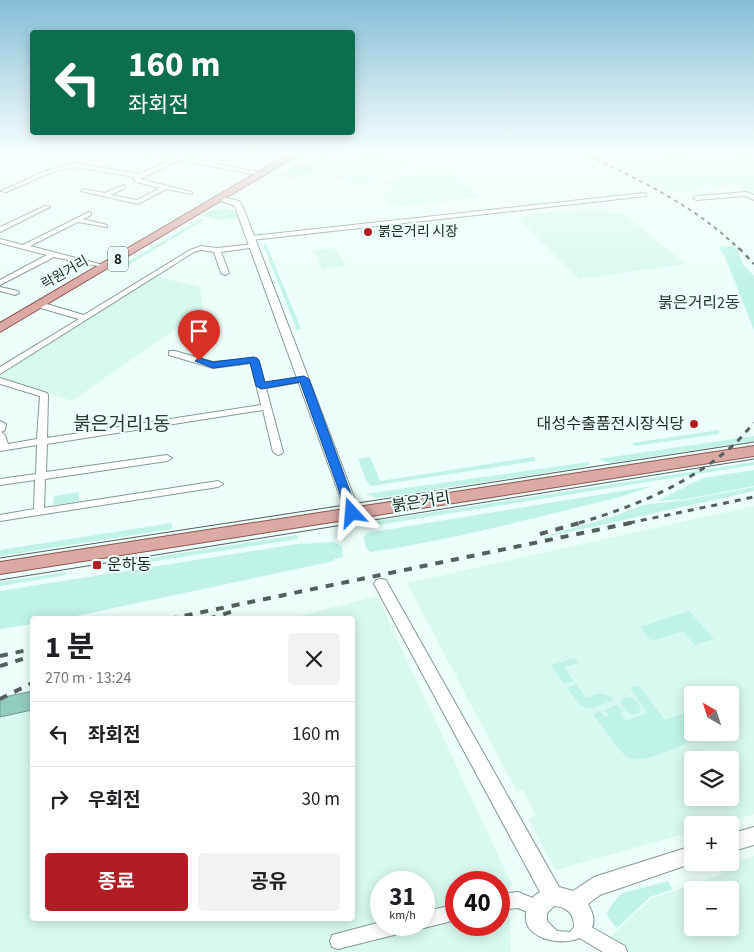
<!DOCTYPE html>
<html lang="ko">
<meta charset="utf-8">
<style>
body{margin:0;font-family:"Source Sans 3","Noto Sans KR",sans-serif;background:#f2f2f2;color:#202124;height:100vh;display:flex;flex-direction:column;font-size:19px;white-space:nowrap}
*{box-sizing:border-box;margin:0}
p{font-size:16px;color:#757577}
.icon{flex:none;width:28px;height:28px;fill:none;stroke:currentColor;stroke-width:2;stroke-linecap:round;stroke-linejoin:round}
.map{position:relative;flex:1;overflow:hidden}
.drawer{position:absolute;left:30px;top:616px;width:325px;height:305px;display:flex;flex-direction:column;background:#fff;border-radius:5px;box-shadow:0 2px 12px #0003}
.drawer>*{flex:none}
.guide{position:absolute;left:30px;top:30px;width:325px;height:105px;border-radius:5px;box-shadow:0 2px 12px #0003;background:#0b6e4f;color:#fff;overflow:hidden}
.needle{width:32px;rotate:321deg}
.buttons{position:absolute;left:684px;top:686px;display:grid;gap:10px}
.buttons a{display:grid;place-items:center;width:55px;height:55px;border-radius:5px;background:#fff;box-shadow:0 2px 12px #0003;font-size:25px}
.speed{position:absolute;left:370px;top:871px;display:flex;gap:10px;font-size:25px;font-weight:700;text-align:center}
.speed>*{display:grid;place-content:center;width:65px;height:65px;border-radius:50%;background:#fff;box-shadow:0 2px 12px #0003;line-height:1}
.speed small{font-size:12px;font-weight:400}
.speed .limit{border:8px solid #d22;background:#fff;color:#111}
.pin{position:absolute;display:grid;place-items:center;width:42px;height:42px;color:#fff;margin:-51px -21px;border-radius:50% 50% 50% 0;rotate:-45deg;box-shadow:0 0 5px #0007}
.pin .icon{rotate:45deg}
.me{position:absolute;width:55px;margin:-28px;rotate:341deg;stroke-linejoin:round;filter:drop-shadow(0 0 4px #0008)}
.turn{display:flex;align-items:center;gap:18px;height:105px;padding:0 15px;font-size:22px}
.turn .icon{width:65px;height:65px;stroke-width:2.5}
.turn b{display:block;font-size:35px;line-height:42px}
.round{display:grid;place-items:center;flex:none;width:52px;height:52px;border-radius:5px;background:#f2f2f2}
.head{display:flex;align-items:center;justify-content:space-between;height:85px;padding:0 15px}
h1{font-size:30px;font-weight:700;line-height:38px}
.cta{display:flex;gap:10px;margin-top:auto;padding:10px 15px}
.cta a{flex:1;height:58px;border-radius:5px;background:#b01e24;color:#fff;font-size:20px;font-weight:700;line-height:58px;text-align:center}
.cta a+a{background:#f2f2f2;color:#202124}
ul{padding:0;list-style:none}
li{display:flex;align-items:center;gap:15px;height:65px;padding:0 15px;border-top:1px solid #e0e0e0}
li div{flex:1}
li b{display:block;font-size:19px}
li em{font-style:normal}
.map>svg:first-child{display:block}
.built{fill:#d8f9f0;fill-rule:evenodd}
.green{fill:#bef3e5}
.water{fill:#92ccbe;stroke:#6f9a90}
.lines{fill:none;stroke-linecap:round;stroke-linejoin:round}
.minor-casing{stroke:#849a94;stroke-width:2}
.tertiary-casing{stroke:#849a94;stroke-width:2}
.primary-casing{stroke:#8b5651;stroke-width:2}
.minor{fill:#fff;fill-rule:evenodd}
.tertiary{fill:#fff;fill-rule:evenodd}
.primary{fill:#dca9a5;fill-rule:evenodd}
.tram{stroke:#55605e;stroke-width:1}
.rail-far3{stroke:#55605e;stroke-width:2;stroke-dasharray:4 4;stroke-linecap:butt}
.rail-far2{stroke:#55605e;stroke-width:2.5;stroke-dasharray:5 5;stroke-linecap:butt}
.rail-far1{stroke:#55605e;stroke-width:3;stroke-dasharray:6 6;stroke-linecap:butt}
.rail{stroke:#55605e;stroke-width:4;stroke-dasharray:8 8;stroke-linecap:butt}
.route{fill:#1a73e8;stroke:#114b97}
.poi-dot{fill:#b01e24;stroke:#ecfffa;stroke-width:2}
.labels{text-anchor:middle;dominant-baseline:central;stroke-width:4;stroke-linejoin:round;paint-order:stroke}
.far-poi-label{font-size:14px;fill:#1e2725;stroke:#ecfffa;text-anchor:start}
.far-street-label{font-size:14px;fill:#1e2725;stroke:#ecfffa}
.shield{fill:#ecfffa;stroke:#5c6865;stroke-width:1}
.shield-label{font-size:15px;font-weight:bold;fill:#1e2725}
.far-quarter-label{font-size:16px;fill:#283b36;stroke:#ecfffa}
.poi-label{font-size:16px;fill:#1e2725;stroke:#ecfffa;text-anchor:end}
.street-label{font-size:16px;fill:#1e2725;stroke:#ecfffa}
.quarter-label{font-size:19px;fill:#283b36;stroke:#ecfffa}
</style>
<div class="map">
<svg width="754" height="952" viewBox="0 0 754 952">
<rect width="100%" height="100%" fill="#ecfffa"/>
<path class="built" d="M329 152H355L406 162 368 186 296 172Z
M588 152H661L667 158 685 157 703 160 690 152H736L754 159V196L739 186 668 192Z
M453 171 479 197 392 207 382 194 394 192 382 179Z
M603 208 610 214 623 213 685 264 580 279 516 216Z
M335 248 346 266 322 269 314 250Z
M154 276 200 287 203 310 212 313 216 322 200 334 177 328 72 401 0 378V373Z
M754 506V814L718 825H692V832L555 870 528 819 536 815 523 790 517 792 407 583ZM692 695H730V732H692ZM692 760H730V798H692Z
M377 596 512 885 508 888 511 952H0V712L32 704V919H352V619H288ZM381 882H424V925H381ZM456 882H499V925H456Z
M754 856V952H604L613 934 651 899 722 874 720 867ZM692 890H730V928H692Z"/>
<path class="green" d="M304 161 320 164C304 174 304 181 279 176Z
M227 209 235 212 237 218 219 220 203 216 212 210Z
M201 219 204 220 118 271 114 270Z
M263 244H266L301 329 297 330Z
M733 246 737 249 743 264 754 276V330L726 259 719 247Z
M719 430V434L635 446 632 443Z
M754 436V441L610 463 598 459Z
M370 457 380 481 534 457 536 461 371 486 367 482 358 459Z
M589 462 588 465 584 467 378 498 365 494Z
M754 462V465L365 527 364 523Z
M754 470V486L686 499 657 501 703 478Z
M652 486C623 498 593 503 563 511 499 527 436 542 371 552L366 548 364 537 367 533Z
M754 487V491L533 540 612 517 644 505 687 500Z
M79 492V501L53 505 54 496Z
M172 523V529L0 556V550Z
M297 535 298 539 149 562V558Z
M333 542 342 546 343 557 334 559V561L62 619H32V624L0 629V591L298 544Z
M66 572V575L0 586V582Z
M689 611 714 639 695 645 683 631 651 641 640 627Z
M575 658 578 663 564 667 574 681 564 684 551 665Z
M576 684 586 698 600 693 610 696 614 700C584 711 586 714 567 688Z
M638 685 665 720 692 710V732L708 733 688 740 690 742C676 747 639 766 627 757 615 747 603 726 593 714L600 711 605 717 609 715 604 710 617 705 623 712 620 713 626 721 648 713 630 688Z
M627 697 634 699 641 708 639 713C630 716 626 712 621 704L622 699Z
M668 881 673 889 650 897 617 928 609 919 607 914C611 905 615 899 623 893Z"/>
<path class="water" d="M32 691V710L0 717V698Z"/>
<g class="lines">
<g class="minor-casing">
<path id="minor" d="M39 152H44L41 155Z
M134 152H150L187 157 266 174 263 176 180 160 140 179 192 192V194L166 189 138 204 81 191 84 189 105 193 123 185 125 186V188L111 195 137 200 160 188 137 182 133 179 135 177 75 167 52 172 6 192 1 191 48 170 75 163 139 174 173 159Z
M747 192 754 195V200L746 196 696 200 693 198 696 196Z
M644 193 646 194V196L252 240 249 238 252 236Z
M45 206 50 207 0 232V227Z
M89 212 91 213V215L83 219 107 225V227L78 222 30 246 107 266V268L54 257 0 285V280L47 255 0 243V239L23 245Z
M254 244 256 245V247L221 252 229 273 225 275 221 273 214 252 201 250 194 252 0 374V367L79 319 37 307V303H43L84 315 190 250 201 246 217 248Z
M0 287 18 291 19 293 15 295 0 291Z
M169 351H175L213 362 257 358 264 383 307 377 308 379 307 381 266 388 283 452 281 454 278 455 273 452 263 410 47 444 46 472 167 455 172 458 167 461 45 479 44 508 218 481 223 484 218 487 0 521V515L34 509 35 480 0 485V479L36 474 37 445 0 451V421L6 424 5 430 1 432 5 435 8 444 37 439 40 396 0 384V378L47 393 48 395 47 438 261 405 251 363 213 368 169 355Z
M518 892 543 902 545 908 543 914 537 916 518 908 499 910V894Z
M456 904V920L424 928 418 926 424 925V912Z
M381 922V925H410L408 931 402 933 338 949 332 947 330 941 332 935Z
M584 923 625 946 627 952H603L578 937 576 931 578 925Z"/>
</g>
<g class="tertiary-casing">
<path id="tertiary" d="M218 196 239 201 243 207 360 513 358 516 353 517 346 513 235 207 233 205 218 200Z
M381 579 386 580 388 584 559 887 573 891 594 877 692 846V862H696L600 895 588 904C617 952 520 952 526 914 527 905 532 896 540 892L374 584 376 580ZM554 906C568 907 574 914 574 927L570 932 557 931 547 921V913Z
M754 827V845L730 852V834Z"/>
</g>
<g class="primary-casing">
<path id="primary" d="M292 152H303L0 332V323Z
M754 446V456L0 574V562Z"/>
</g>
<use href="#minor" class="minor"/>
<use href="#tertiary" class="tertiary"/>
<use href="#primary" class="primary"/>
<path class="tram" d="M0 558 754 442
M0 580 754 459"/>
<path class="rail-far3" d="M582 152C637 179 696 206 740 250"/>
<path class="rail-far2" d="M739 248 754 264"/>
<path class="rail-far1" d="M579 523C633 507 687 485 730 448 739 441 746 431 754 423
M629 523 754 497"/>
<path class="rail" d="M540 534 583 522
M169 619 635 522
M208 619 234 611
M0 656 32 649
M0 666 32 656
M0 699 32 683"/>
</g>
<linearGradient id="sky" x2="0" y2="1"><stop stop-color="#85bed7"/><stop offset="0.53" stop-color="#f6fffd"/><stop offset="1" stop-color="#f6fffd" stop-opacity="0"/></linearGradient>
<rect width="754" height="286" fill="url(#sky)"/>
<path class="route" d="M254 357 259 360 265 382 304 376 309 379 358 513 357 516H348L347 513 300 382 261 389 256 386 250 363 213 368 195 361 199 358 213 362Z"/>
<g class="poi-dot">
<circle cx="368" cy="232" r="5"/>
<circle cx="694" cy="424" r="5"/>
<rect x="92" y="560" width="10" height="10" rx="2.5"/>
</g>
<g class="labels">
<g class="far-poi-label">
<text x="378" y="232">붉은거리 시장</text>
</g>
<g class="far-street-label">
<text transform="translate(65 273) rotate(-30)">락원거리</text>
</g>
<rect class="shield" x="108" y="246.5" width="20" height="25" rx="4"/>
<g class="shield-label">
<text x="118" y="259">8</text>
</g>
<g class="far-quarter-label">
<text x="699" y="303">붉은거리2동</text>
</g>
<g class="poi-label">
<text x="684" y="424">대성수출품전시장식당</text>
<text x="107" y="565" text-anchor="start">운하동</text>
</g>
<g class="street-label">
<text transform="translate(421 502) rotate(-9)">붉은거리</text>
</g>
<g class="quarter-label">
<text x="122" y="424">붉은거리1동</text>
</g>
</g>
</svg>
<div class="buttons">
<a><svg class="needle" viewBox="-14 -14 28 28"><path d="M0-13l5 13h-10z" fill="#e53935"/><path d="M0 13l5-13h-10z" fill="#757577"/></svg></a>
<a><svg class="icon" aria-label="layers" viewBox="0 0 24 24"><path d="M12 4l9 5-9 5-9-5zM3 14l9 5 9-5"/></svg></a>
<a>+</a>
<a>−</a>
</div>
<div class="speed"><div>31<small>km/h</small></div><div class="limit">40</div></div>
<div class="pin" style="left:199px;top:361px;background:#d93025"><svg class="icon" aria-label="arrive" viewBox="0 0 24 24"><path d="M6 21V4h12l-3 4 3 4H6"/></svg></div>
<svg class="me" style="left:352px;top:513px" viewBox="-20 -20 40 40"><path d="M0-17L14 15 0 8-14 15z" fill="#1a73e8" stroke="#fff" stroke-width="4"/></svg>
<div class="guide">
<div class="turn"><svg class="icon" aria-label="left" viewBox="0 0 24 24"><path d="M17 20v-9H6M10 6l-5 5 5 5"/></svg><div><b>160 m</b>좌회전</div></div>
</div>
<section class="drawer">
<div class="head"><div><h1>1 분</h1><p>270 m · 13:24</p></div><a class="round"><svg class="icon" aria-label="close" viewBox="0 0 24 24"><path d="M6 6l12 12M18 6L6 18"/></svg></a></div>
<ul>
<li><svg class="icon" aria-label="left" viewBox="0 0 24 24"><path d="M17 20v-9H6M10 6l-5 5 5 5"/></svg><div><b>좌회전</b></div><em>160 m</em></li>
<li><svg class="icon" aria-label="right" viewBox="0 0 24 24"><path d="M7 20v-9h11M14 6l5 5-5 5"/></svg><div><b>우회전</b></div><em>30 m</em></li>
</ul>
<div class="cta"><a>종료</a><a>공유</a></div>
</section>
</div>
